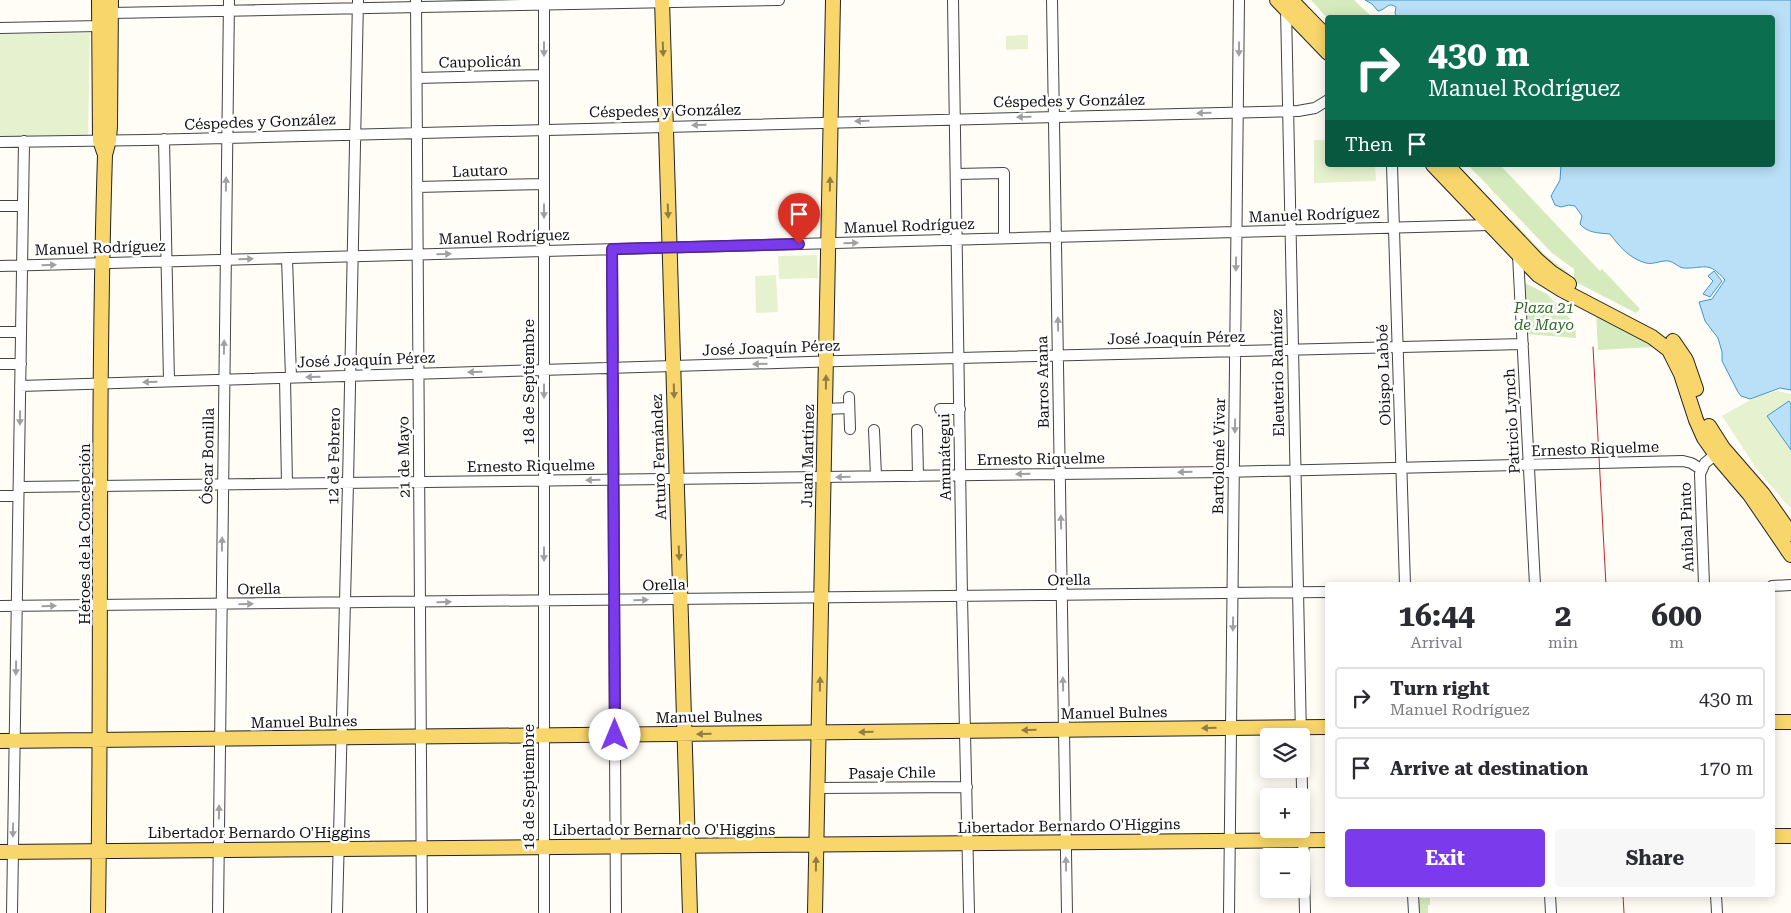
<!DOCTYPE html>
<meta charset="utf-8">
<style>
body{margin:0;font-family:"Roboto Serif",serif;background:#f7f7f7;color:#2b2b33;height:100vh;display:flex;flex-direction:column;font-size:19px;white-space:nowrap}
*{box-sizing:border-box;margin:0}
p{font-size:16px;color:#7c7c81}
.icon{flex:none;width:28px;height:28px;fill:none;stroke:currentColor;stroke-width:2;stroke-linecap:round;stroke-linejoin:round}
.map{position:relative;flex:1;overflow:hidden}
.details{position:absolute;left:1325px;top:582px;width:450px;height:315px;display:flex;flex-direction:column;background:#fff;border-radius:5px;box-shadow:0 2px 12px #0003}
.details>*{flex:none}
.banner{position:absolute;left:1325px;top:15px;width:450px;height:152px;border-radius:5px;box-shadow:0 2px 12px #0003;background:#0b6e4f;color:#fff;overflow:hidden}
.fabs{position:absolute;left:1260px;top:728px;display:grid;gap:10px}
.fabs a{display:grid;place-items:center;width:50px;height:50px;border-radius:5px;background:#fff;box-shadow:0 2px 12px #0003;font-size:25px}
.pin{position:absolute;display:grid;place-items:center;width:42px;height:42px;color:#fff;margin:-51px -21px;border-radius:50% 50% 50% 0;rotate:-45deg;box-shadow:0 0 5px #0007}
.pin .icon{rotate:45deg}
.me{position:absolute;width:55px;margin:-28px;rotate:0deg;stroke-linejoin:round;filter:drop-shadow(0 0 4px #0008)}
.turn{display:flex;align-items:center;gap:18px;height:105px;padding:0 20px;font-size:22px}
.turn .icon{width:65px;height:65px;stroke-width:2.5}
.turn b{display:block;font-size:35px;line-height:42px}
.then{display:flex;align-items:center;height:48px;padding:0 20px;background:#0003;gap:10px;font-size:19px}
.eta{display:flex;justify-content:space-evenly;align-items:center;height:85px;text-align:center}
.eta b{font-size:30px;font-weight:700;line-height:35px}
.primary-button{display:flex;gap:10px;margin-top:auto;padding:10px 20px}
.primary-button a{flex:1;height:58px;border-radius:5px;background:#7c3aed;color:#fff;font-size:20px;font-weight:700;line-height:58px;text-align:center}
.primary-button a+a{background:#f7f7f7;color:#2b2b33}
ul{padding:0;list-style:none}
li{display:flex;align-items:center;gap:15px;height:62px;margin:0 10px 8px;padding:0 10px;border:2px solid #e1e1e2;border-radius:5px}
li div{flex:1}
li b{display:block;font-size:19px}
li em{font-style:normal}
.map>svg:first-child{display:block}
.green{fill:#d5ebbd}
.pitch{fill:#e6f2cf}
.water{fill:#b9e0f7;stroke:#3f96cf}
.lines{fill:none;stroke-linecap:round;stroke-linejoin:round}
.minor-casing{stroke:#444;stroke-width:12}
.major-casing{stroke:#222;stroke-width:16}
.minor{stroke:#fff;stroke-width:10}
.major{stroke:#f9d66b;stroke-width:14}
.tram{stroke:#c4262e;stroke-width:1}
.oneway{fill:#a0a0a0}
.oneway2{fill:#917d42}
.route-casing{stroke:#51269a;stroke-width:12}
.route{stroke:#7c3aed;stroke-width:9}
.labels{text-anchor:middle;dominant-baseline:central;stroke-width:5;stroke-linejoin:round;paint-order:stroke}
.street-label{font-size:15px;fill:#111;stroke:#fff}
.park-label{font-size:15px;font-style:italic;fill:#2f6b1f;stroke:#fff}
</style>
<div class="map">
<svg width="1791" height="913" viewBox="0 0 1791 913">
<rect width="100%" height="100%" fill="#fffdf5"/>
<path class="green" d="M1311 0H1354L1372 17 1327 18Z
M1468 165H1500L1600 271 1602 269 1640 309 1636 313 1574 281V269L1552 253Z
M1511 219 1544 254 1568 273 1569 276 1560 273 1507 222Z
M1525 283 1547 294 1575 324 1576 338 1526 334 1524 286Z
M1596 312 1653 343V347L1598 350Z
M1420 898H1430V905H1428V913H1416L1415 902Z"/>
<path class="pitch" d="M90 33 88 139 0 138V34Z
M1028 35V49L1006 50V36Z
M1314 140H1327L1328 165H1375L1376 181 1314 183Z
M817 255 818 278 779 279 778 256Z
M776 275 778 312 756 313 755 276Z
M1778 391 1791 394V509L1758 471 1722 416 1759 395Z"/>
<path class="water" d="M1365 0H1791V390L1780 388 1750 399 1741 396 1738 392 1722 361V352L1718 338 1705 321 1699 302 1712 299 1725 280C1708 260 1705 269 1683 268 1678 267 1674 262 1669 261 1661 260 1653 265 1646 263 1630 259 1619 246 1610 234 1599 233 1587 233 1580 224L1582 216 1575 206 1569 205 1561 207 1555 205 1551 196 1560 180 1561 165H1772V18H1397L1395 13 1396 7C1388 1 1386 10 1378 11L1372 4Z
M1714 271 1722 281 1710 297 1703 294 1713 281 1708 276Z
M1789 401 1791 404V450L1767 416Z"/>
<g class="lines">
<g class="minor-casing">
<path id="minor" d="M416 0 422 913
M544 0V913
M953 0 962 597 969 913
M1052 0 1067 913
M1286 8 1301 736
M0 28 99 26 111 13 779 0
M417 78 544 75
M164 139 169 381
M0 142 146 140 1298 111 1315 108 1328 100
M1392 165 1405 585
M956 174 1004 173V238
M417 187 544 184
M0 206H23
M612 249 616 913
M1518 255 1535 585
M287 258 291 377
M0 266 1489 225
M0 332H21
M0 364H21
M285 378 287 484
M20 386 840 361 1523 344
M849 397 850 429
M825 409 849 408
M940 409H960
M874 430 876 476
M917 430 918 476
M19 487 1224 472 1683 461 1691 463 1701 469
M0 496H18
M1704 585 1700 474 1705 463 1721 450
M1772 586 1791 585
M0 606 1328 592
M1301 746 1305 913
M818 788 967 787
M1413 895 1414 913
M1550 895 1551 913
M1716 895 1717 913
M12 913 24 141
M218 913 229 0
M337 913 348 483 358 0
M1229 913 1239 0"/>
</g>
<g class="major-casing">
<path id="major" d="M99 0 100 140 104 152
M662 0 690 913
M1277 0 1328 53
M1291 0 1328 38
M1433 165 1538 275 1562 290 1652 337 1669 350 1681 374 1696 420 1704 438 1716 455 1750 495 1791 555
M1447 165 1537 260 1552 273 1569 284
M1673 341 1686 360 1696 389
M1709 426 1723 448 1763 494 1791 534
M1772 722H1791
M0 741 1328 727
M1772 836H1791
M0 852 1328 840
M98 913C102 660 97 407 105 155L109 140 110 126 111 0
M815 913 833 0"/>
</g>
<use href="#minor" class="minor"/>
<use href="#major" class="major"/>
<path class="tram" d="M1593 347 1606 585
M1623 895 1624 913"/>
</g>
<defs><path id="oneway-solid" d="M-6-.8H1V-3.2L6.5 0L1 3.2V.8H-6Z" transform="scale(1.25)"/></defs>
<g class="oneway">
<use href="#oneway-solid" transform="translate(544 49) rotate(90)"/>
<use href="#oneway-solid" transform="translate(1239 49) rotate(91)"/>
<use href="#oneway-solid" transform="translate(1204 113) rotate(179)"/>
<use href="#oneway-solid" transform="translate(1024 117) rotate(179)"/>
<use href="#oneway-solid" transform="translate(862 121) rotate(179)"/>
<use href="#oneway-solid" transform="translate(699 125) rotate(178)"/>
<use href="#oneway-solid" transform="translate(226 184) rotate(-89)"/>
<use href="#oneway-solid" transform="translate(544 211) rotate(90)"/>
<use href="#oneway-solid" transform="translate(851 243) rotate(-2)"/>
<use href="#oneway-solid" transform="translate(444 254) rotate(-2)"/>
<use href="#oneway-solid" transform="translate(246 259) rotate(-1)"/>
<use href="#oneway-solid" transform="translate(1236 264) rotate(91)"/>
<use href="#oneway-solid" transform="translate(49 265) rotate(-2)"/>
<use href="#oneway-solid" transform="translate(1058 324) rotate(-91)"/>
<use href="#oneway-solid" transform="translate(224 347) rotate(-89)"/>
<use href="#oneway-solid" transform="translate(760 364) rotate(178)"/>
<use href="#oneway-solid" transform="translate(475 372) rotate(178)"/>
<use href="#oneway-solid" transform="translate(313 377) rotate(178)"/>
<use href="#oneway-solid" transform="translate(150 382) rotate(178)"/>
<use href="#oneway-solid" transform="translate(544 391) rotate(90)"/>
<use href="#oneway-solid" transform="translate(20 418) rotate(91)"/>
<use href="#oneway-solid" transform="translate(1235 426) rotate(91)"/>
<use href="#oneway-solid" transform="translate(1185 472) rotate(179)"/>
<use href="#oneway-solid" transform="translate(1023 474) rotate(179)"/>
<use href="#oneway-solid" transform="translate(843 477) rotate(179)"/>
<use href="#oneway-solid" transform="translate(593 480) rotate(179)"/>
<use href="#oneway-solid" transform="translate(1061 522) rotate(-91)"/>
<use href="#oneway-solid" transform="translate(222 544) rotate(-89)"/>
<use href="#oneway-solid" transform="translate(544 554) rotate(90)"/>
<use href="#oneway-solid" transform="translate(641 600) rotate(-1)"/>
<use href="#oneway-solid" transform="translate(444 602) rotate(-1)"/>
<use href="#oneway-solid" transform="translate(246 604) rotate(-1)"/>
<use href="#oneway-solid" transform="translate(49 606) rotate(-1)"/>
<use href="#oneway-solid" transform="translate(1233 624) rotate(91)"/>
<use href="#oneway-solid" transform="translate(16 668) rotate(91)"/>
<use href="#oneway-solid" transform="translate(1063 684) rotate(-91)"/>
<use href="#oneway-solid" transform="translate(219 812) rotate(-89)"/>
<use href="#oneway-solid" transform="translate(13 830) rotate(91)"/>
<use href="#oneway-solid" transform="translate(1066 864) rotate(-91)"/>
</g>
<g class="oneway2">
<use href="#oneway-solid" transform="translate(663 49) rotate(88)"/>
<use href="#oneway-solid" transform="translate(830 184) rotate(-89)"/>
<use href="#oneway-solid" transform="translate(668 211) rotate(88)"/>
<use href="#oneway-solid" transform="translate(826 382) rotate(-89)"/>
<use href="#oneway-solid" transform="translate(674 391) rotate(88)"/>
<use href="#oneway-solid" transform="translate(679 553) rotate(88)"/>
<use href="#oneway-solid" transform="translate(820 684) rotate(-89)"/>
<use href="#oneway-solid" transform="translate(1209 728) rotate(179)"/>
<use href="#oneway-solid" transform="translate(1029 730) rotate(179)"/>
<use href="#oneway-solid" transform="translate(866 732) rotate(179)"/>
<use href="#oneway-solid" transform="translate(704 734) rotate(179)"/>
<use href="#oneway-solid" transform="translate(816 864) rotate(-89)"/>
</g>
<g class="lines">
<g class="route-casing">
<path id="route" d="M615 735 612 249 799 244"/>
</g>
<use href="#route" class="route"/>
</g>
<g class="labels">
<g class="street-label">
<text transform="translate(480 62) rotate(-1)">Caupolicán</text>
<text transform="translate(1069 101) rotate(-1)">Céspedes y González</text>
<text transform="translate(665 111) rotate(-1)">Céspedes y González</text>
<text transform="translate(260 122) rotate(-2)">Céspedes y González</text>
<text transform="translate(480 171) rotate(-2)">Lautaro</text>
<text transform="translate(1314 215) rotate(-2)">Manuel Rodríguez</text>
<text transform="translate(909 226) rotate(-2)">Manuel Rodríguez</text>
<text transform="translate(504 237) rotate(-2)">Manuel Rodríguez</text>
<text transform="translate(100 248) rotate(-2)">Manuel Rodríguez</text>
<text transform="translate(1176 338) rotate(-1)">José Joaquín Pérez</text>
<text transform="translate(771 348) rotate(-2)">José Joaquín Pérez</text>
<text transform="translate(366 360) rotate(-2)">José Joaquín Pérez</text>
<text transform="translate(1278 373) rotate(-91)">Eleuterio Ramírez</text>
<text transform="translate(1384 375) rotate(-92)">Obispo Labbé</text>
<text transform="translate(529 382) rotate(-90)">18 de Septiembre</text>
<text transform="translate(1043 382) rotate(-91)">Barros Arana</text>
<text transform="translate(1512 421) rotate(-93)">Patricio Lynch</text>
<text transform="translate(1595 449) rotate(-2)">Ernesto Riquelme</text>
<text transform="translate(208 456) rotate(-89)">Óscar Bonilla</text>
<text transform="translate(334 456) rotate(-89)">12 de Febrero</text>
<text transform="translate(808 456) rotate(-89)">Juan Martínez</text>
<text transform="translate(1219 456) rotate(-89)">Bartolomé Vivar</text>
<text transform="translate(404 457) rotate(-91)">21 de Mayo</text>
<text transform="translate(659 457) rotate(-92)">Arturo Fernández</text>
<text transform="translate(945 457) rotate(-91)">Amunátegui</text>
<text transform="translate(1041 459) rotate(-1)">Ernesto Riquelme</text>
<text transform="translate(531 466) rotate(-1)">Ernesto Riquelme</text>
<text transform="translate(1687 527) rotate(-92)">Aníbal Pinto</text>
<text transform="translate(85 534) rotate(-90)">Héroes de la Concepción</text>
<text transform="translate(1069 580) rotate(-1)">Orella</text>
<text transform="translate(664 585) rotate(-1)">Orella</text>
<text transform="translate(259 589) rotate(-1)">Orella</text>
<text transform="translate(1114 713) rotate(-1)">Manuel Bulnes</text>
<text transform="translate(709 717) rotate(-1)">Manuel Bulnes</text>
<text transform="translate(304 722) rotate(-1)">Manuel Bulnes</text>
<text transform="translate(892 773) rotate(-1)">Pasaje Chile</text>
<text transform="translate(529 787) rotate(-90)">18 de Septiembre</text>
<text transform="translate(1069 826) rotate(-1)">Libertador Bernardo O'Higgins</text>
<text x="664" y="830">Libertador Bernardo O'Higgins</text>
<text x="259" y="833">Libertador Bernardo O'Higgins</text>
</g>
<g class="park-label">
<text x="1544" y="308">Plaza 21<tspan x="1544" dy="17">de Mayo</tspan></text>
</g>
</g>
</svg>
<div class="fabs">
<a><svg class="icon" aria-label="layers" viewBox="0 0 24 24"><path d="M12 4l9 5-9 5-9-5zM3 14l9 5 9-5"/></svg></a>
<a>+</a>
<a>−</a>
</div>
<div class="pin" style="left:799px;top:244px;background:#d93025"><svg class="icon" aria-label="arrive" viewBox="0 0 24 24"><path d="M6 21V4h12l-3 4 3 4H6"/></svg></div>
<svg class="me" style="left:615px;top:735px" viewBox="-20 -20 40 40"><circle r="19" fill="#fff"/><path d="M0-13L10 11 0 6-10 11z" fill="#7c3aed"/></svg>
<div class="banner">
<div class="turn"><svg class="icon" aria-label="right" viewBox="0 0 24 24"><path d="M7 20v-9h11M14 6l5 5-5 5"/></svg><div><b>430 m</b>Manuel Rodríguez</div></div>
<div class="then">Then<svg class="icon" aria-label="arrive" viewBox="0 0 24 24"><path d="M6 21V4h12l-3 4 3 4H6"/></svg></div>
</div>
<section class="details">
<div class="eta">
<div><b>16:44</b><p>Arrival</p></div>
<div><b>2</b><p>min</p></div>
<div><b>600</b><p>m</p></div>
</div>
<ul>
<li><svg class="icon" aria-label="right" viewBox="0 0 24 24"><path d="M7 20v-9h11M14 6l5 5-5 5"/></svg><div><b>Turn right</b><p>Manuel Rodríguez</p></div><em>430 m</em></li>
<li><svg class="icon" aria-label="arrive" viewBox="0 0 24 24"><path d="M6 21V4h12l-3 4 3 4H6"/></svg><div><b>Arrive at destination</b></div><em>170 m</em></li>
</ul>
<div class="primary-button"><a>Exit</a><a>Share</a></div>
</section>
</div>
